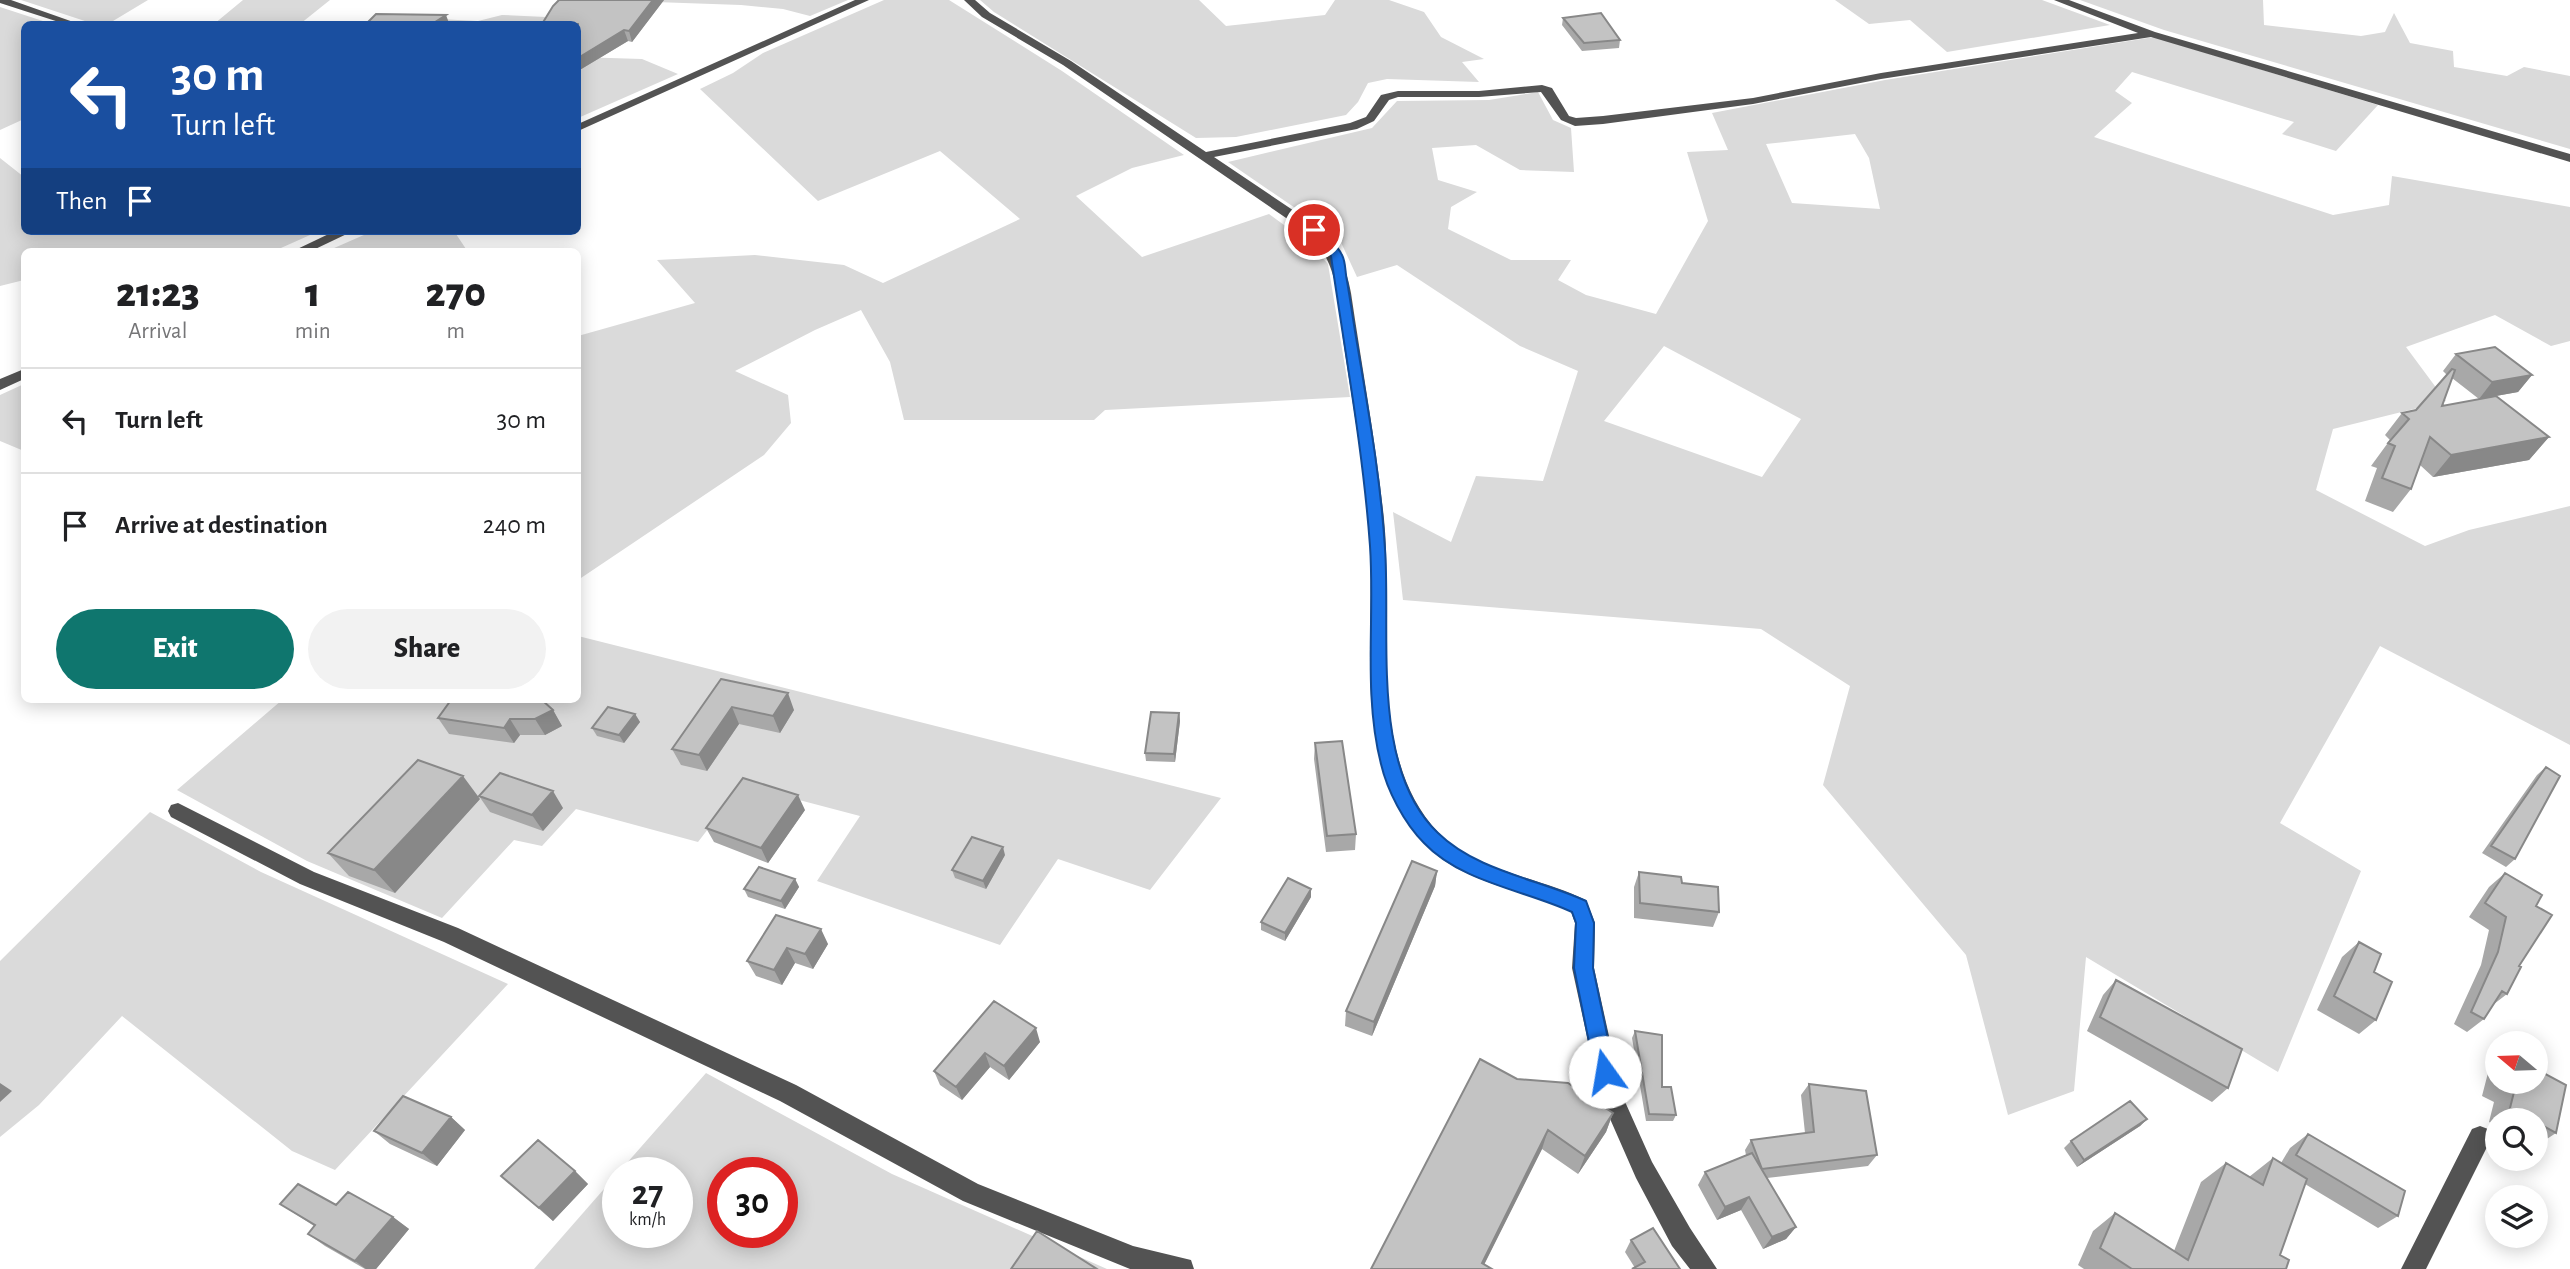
<!DOCTYPE html>
<style>
body{margin:0;font-family:"Alegreya Sans",sans-serif;background:#f2f2f2;color:#202124;height:100vh;display:flex;flex-direction:column;font-size:26px;white-space:nowrap}
*{box-sizing:border-box;margin:0}
p{font-size:23px;color:#757577}
.icon{flex:none;width:38px;height:38px;fill:none;stroke:currentColor;stroke-width:2;stroke-linecap:round;stroke-linejoin:round}
.map{position:relative;flex:1;overflow:hidden}
.drawer{position:absolute;left:21px;top:248px;width:560px;height:455px;display:flex;flex-direction:column;background:#fff;border-radius:10px;box-shadow:0 4px 18px #0003}
.drawer>*{flex:none}
.hud{position:absolute;left:21px;top:21px;width:560px;height:214px;border-radius:10px;box-shadow:0 4px 18px #0003;background:#1a4fa0;color:#fff;overflow:hidden}
.needle{width:46px;rotate:289deg}
.fabs{position:absolute;left:2485px;top:1031px;display:grid;gap:14px}
.fabs a{display:grid;place-items:center;width:63px;height:63px;border-radius:50%;background:#fff;box-shadow:0 4px 18px #0003;font-size:35px}
.speed{position:absolute;left:602px;top:1157px;display:flex;gap:14px;font-size:35px;font-weight:700;text-align:center}
.speed>*{display:grid;place-content:center;width:91px;height:91px;border-radius:50%;background:#fff;box-shadow:0 4px 18px #0003;line-height:1}
.speed small{font-size:18px;font-weight:400}
.speed .limit{border:10px solid #d22;background:#fff;color:#111}
.pin{position:absolute;display:grid;place-items:center;width:60px;height:60px;color:#fff;margin:-30px;border:4px solid #fff;border-radius:50%;box-shadow:0 2px 7px #0007}
.me{position:absolute;width:77px;margin:-38px;rotate:347deg;stroke-linejoin:round;filter:drop-shadow(0 0 5px #0008)}
.turn{display:flex;align-items:center;gap:24px;height:147px;padding:0 35px;font-size:32px}
.turn .icon{width:91px;height:91px;stroke-width:2.5}
.turn b{display:block;font-size:49px;line-height:60px}
.then{display:flex;align-items:center;height:66px;padding:0 35px;background:#0003;gap:14px;font-size:26px}
.eta{display:flex;justify-content:space-evenly;align-items:center;height:119px;text-align:center}
.eta b{font-size:42px;font-weight:800;line-height:49px}
.cta{display:flex;gap:14px;margin-top:auto;padding:14px 35px}
.cta a{flex:1;height:80px;border-radius:42px;background:#0f766e;color:#fff;font-size:28px;font-weight:800;line-height:80px;text-align:center}
.cta a+a{background:#f2f2f2;color:#202124}
ul{padding:0;list-style:none}
li{display:flex;align-items:center;gap:21px;height:105px;padding:0 35px;border-top:2px solid #e0e0e0}
li div{flex:1}
li b{display:block;font-size:26px}
li em{font-style:normal}
.map>svg:first-child{display:block}
.green{fill:#dadada;fill-rule:evenodd}
.lines{fill:none;stroke-linecap:round;stroke-linejoin:round}
.minor{fill:#535353;fill-rule:evenodd}
.wall{fill:#a8a8a8}
.shaded-wall{fill:#888}
.building{fill:#c3c3c3;stroke:#888;stroke-width:2}
.route{fill:#1a73e8;stroke:#114b97;stroke-width:2}
</style>
<div class="map">
<svg width="2570" height="1269" viewBox="0 0 2570 1269">
<rect width="100%" height="100%" fill="#fff"/>
<path class="green" d="M21 0H148L108 24H94Z
M243 0H399H330L300 24H214Z
M563 0H848L810 16 783 9 741 5 655 2 578 24H368L378 16 478 21 502 15 546 17Z
M884 0H949L1062 71 1184 155 1132 168 1076 196 1142 257 1269 214 1310 244 1328 264 1350 397 1105 410 1094 420H904L890 362 861 310 815 330 735 371 788 395 791 423 764 455 578 580V336L695 303 657 260 755 255 844 265 883 283 1020 219 940 151 818 201 700 89 733 73 763 53Z
M980 0H1199L1226 26 1325 15 1335 0H1389L1424 12 1441 37 1484 59 1462 62 1479 82 1387 79 1368 83 1358 102 1346 115 1236 137 1196 138 994 12Z
M1835 0H2042L2110 25 1947 52 1910 20 1869 24Z
M2080 0H2263L2264 25 2361 36 2385 32 2394 13 2410 43 2453 51 2454 67 2507 76 2524 67 2570 76V149L2164 30Z
M0 7 52 24H24V92L22 94 24 95V119L0 130Z
M2154 37 2378 105 2336 151 2282 134 2294 122 2132 72 2115 91 2132 103 2094 137 2333 215 2389 205 2392 176 2570 207V341L2551 346 2495 315 2406 347 2446 401 2333 429 2316 490 2425 546 2469 530 2570 506V745L2380 646 2280 823 2361 871 2278 1072 2086 957 2074 1091 2008 1115 1966 955 1823 785 1850 686 1761 629 1403 600 1393 512 1451 542 1476 476 1543 481 1578 371 1520 346 1397 265 1357 277 1339 238 1228 162 1372 128 1397 101 1489 100 1538 92 1553 120 1571 128 1574 172 1520 170 1476 145 1432 148 1438 180 1477 192 1451 207 1448 229 1511 260H1571L1558 280 1586 295 1656 314 1708 221 1687 152 1728 150 1712 113 1885 80ZM1855 134 1869 158 1880 209 1792 203 1766 144ZM1664 346 1801 419 1762 477 1604 421Z
M578 57 642 59 678 74 578 118Z
M0 158 24 177V231H319L272 252H24V280L0 286Z
M373 231H454L468 252H325Z
M24 384V451L0 441V395Z
M578 636 1221 798 1150 890 1058 859 1000 945 817 881 860 816 742 785 698 842 576 809 542 846 514 840 442 918 307 861 177 790 282 700H578Z
M150 812 261 872 508 984 335 1170 292 1151 122 1016 39 1105 0 1137V961Z
M706 1073 892 1174 1107 1269H534L618 1173V1232H677V1172H619ZM723 1172H782V1232H723Z"/>
<g class="lines">
<path class="minor" d="M0 0H11L79 24H65L0 3Z
M855 0H869L578 131V124Z
M964 0H975L990 13 1071 61 1206 152 1350 123 1366 117 1381 95 1398 91H1479L1542 85 1552 88 1569 116 1576 118 1603 116 1753 98 1881 73 2138 33 2054 0H2069L2155 32 2570 154V162L2151 37 1881 79 1753 104 1603 124 1575 126 1561 120 1541 92 1479 97H1398L1389 100 1374 121 1357 129 1214 157 1318 227C1337 246 1346 266 1351 293 1362 368 1376 443 1384 519 1394 616 1365 755 1438 832 1475 871 1539 877 1586 900L1595 923 1594 968 1622 1095 1652 1162 1690 1228 1717 1269H1690L1672 1246 1636 1178 1600 1096 1572 968 1575 923 1571 912C1524 889 1459 883 1423 842 1351 762 1375 645 1370 547 1366 479 1354 413 1344 346 1338 305 1340 264 1308 233L1063 65 982 17Z
M335 231H353L309 252H291Z
M24 369V379L0 390V379Z
M178 803 314 872 458 928 796 1085 978 1184 1133 1246 1191 1260 1194 1269H1130L963 1201 780 1101 444 942 300 884 171 817 168 811 171 805Z
M2480 1126 2488 1129 2492 1137 2426 1269H2401L2472 1129Z"/>
</g>
<path class="wall" d="M559 0H664L632 42 628 41 578 71V24Z
M1563 18 1620 40 1619 48 1582 51 1562 25Z
M2456 354 2532 375 2518 392 2479 399 2452 378 2442 406 2549 437 2529 460 2433 477 2420 465 2411 489 2393 512 2365 501 2377 468 2371 466 2390 440 2385 435 2402 413 2416 410 2447 375 2443 371Z
M721 679 794 710 780 733 739 724 707 771 681 765 672 749Z
M451 700H544L543 701 553 710 562 726 545 735H520L514 743 449 734 438 718Z
M1179 713 1180 721 1175 762 1146 761 1145 753Z
M635 714 640 722 624 743 597 736 592 728Z
M1315 743 1356 834 1355 850 1326 852 1314 759Z
M2546 767 2515 859 2506 867 2482 853 2537 775Z
M479 796 563 808 543 831 490 812Z
M480 799 395 893 349 876 328 853Z
M805 810 768 863 714 842 706 828Z
M1005 855 986 889 955 878 952 870Z
M1437 871 1435 886 1372 1036 1345 1026 1346 1011Z
M1639 872 1682 883 1719 912 1713 927 1634 918V887Z
M2505 873 2536 906 2519 966 2507 994 2494 1004 2484 1019 2467 1032 2454 1024 2481 965 2489 930 2469 917 2489 887Z
M795 879 799 887 785 909 748 897 744 889Z
M1311 889V897L1285 941 1261 930V922Z
M776 915 828 944 813 969 795 963 782 985 756 976 747 961Z
M2359 942 2374 972 2376 1020 2359 1034 2317 1010 2342 957Z
M2116 980 2228 1088 2212 1102 2087 1031 2103 995Z
M994 1001 1040 1042 1009 1080 990 1067 962 1100 940 1085 934 1071Z
M1635 1031 1676 1115 1673 1121H1646L1632 1038Z
M2497 1064V1082H2536L2556 1133 2536 1146V1120H2497V1126L2489 1122 2494 1102 2482 1096 2489 1069Z
M1517 1079 1613 1113 1606 1132 1578 1174 1542 1149 1484 1264 1371 1269Z
M1809 1084 1877 1155 1868 1166 1767 1178 1796 1227 1786 1239 1763 1249 1741 1210 1717 1220 1698 1185 1705 1172 1746 1155 1745 1150 1751 1140 1805 1133 1801 1095Z
M451 1117 465 1130 437 1166 390 1144 374 1131Z
M2147 1119 2140 1126 2077 1167 2064 1148 2071 1141Z
M2308 1134 2398 1216 2378 1228 2305 1184 2280 1255 2286 1269H2084L2078 1265 2093 1231 2115 1213 2174 1251 2201 1182 2226 1163 2249 1177 2273 1158 2281 1163 2290 1148Z
M575 1171 588 1184 553 1221 501 1176Z
M280 1204 336 1205 393 1217 409 1229 376 1269H365L325 1246 308 1234 314 1226Z
M1631 1240 1680 1269 1635 1268 1625 1252Z"/>
<path class="shaded-wall" d="M653 0H664L632 42 629 31Z
M446 15 449 23 447 24H432Z
M624 30 628 41 578 71V58Z
M2532 375 2518 392 2479 399 2492 382Z
M2549 437 2529 460 2433 477 2451 455Z
M788 693 794 710 780 733 773 716Z
M732 707 739 724 707 771 699 755Z
M553 710 562 726 545 735 535 719Z
M1179 713 1180 721 1175 762 1174 754Z
M635 714 640 722 624 743 619 735Z
M510 719 520 735 514 743 504 728Z
M463 776 480 799 395 893 374 870Z
M553 791 563 808 543 831 532 815Z
M798 795 805 810 768 863 761 848Z
M1003 847 1005 855 986 889 983 881Z
M1437 871 1435 886 1372 1036 1374 1022Z
M795 879 799 887 785 909 781 901Z
M1311 889V897L1285 941V933Z
M821 929 828 944 813 969 805 954Z
M787 948 795 963 782 985 774 970Z
M1036 1028 1040 1042 1009 1080 1004 1066Z
M985 1053 990 1067 962 1100 956 1087Z
M0 1083 12 1091 0 1102Z
M1613 1113 1606 1132 1578 1174 1585 1156Z
M451 1117 465 1130 437 1166 422 1153Z
M2147 1119 2140 1126 2077 1167 2084 1160Z
M1548 1130 1542 1149 1482 1269V1263Z
M575 1171 588 1184 553 1221 539 1208Z
M1749 1197 1741 1210 1717 1220 1725 1207Z
M393 1217 409 1229 376 1269H366L355 1261Z
M1796 1227 1786 1239 1763 1249 1772 1237Z"/>
<path class="building" d="M559 0H653L629 31 624 30 578 58V24H542L553 6Z
M1601 13 1620 40 1584 43 1563 18Z
M376 14 446 15 432 24H366Z
M2495 347 2532 375 2492 382 2456 354Z
M2452 369 2455 370 2442 406 2496 396 2549 437 2451 455 2430 437 2411 489 2382 478 2395 446 2388 443 2409 419 2402 413 2416 410Z
M721 679 788 693 773 716 732 707 699 755 672 749Z
M451 700H542L553 710 535 719H510L504 728 438 718Z
M608 707 635 714 619 735 592 728Z
M1151 712 1179 713 1174 754 1145 753Z
M1342 741 1356 834 1327 836 1315 743Z
M418 760 463 776 374 870 328 853Z
M2546 767 2560 776 2515 859 2491 846Z
M500 773 553 791 532 815 479 796Z
M743 778 798 795 761 848 706 828Z
M972 837 1003 847 983 881 952 870Z
M1412 861 1437 871 1374 1022 1346 1011Z
M759 867 795 879 781 901 744 889Z
M1639 872 1681 877 1682 883 1718 887 1719 912 1640 903Z
M2505 873 2542 895 2536 906 2552 915 2519 966 2521 967 2507 994 2502 991 2484 1019 2471 1012 2498 952 2506 917 2485 903Z
M1288 878 1311 889 1285 933 1261 922Z
M776 915 821 929 805 954 787 948 774 970 747 961Z
M2359 942 2381 954 2374 972 2392 982 2376 1020 2334 996Z
M2116 980 2242 1049 2228 1088 2100 1017Z
M994 1001 1036 1028 1004 1066 985 1053 956 1087 934 1071Z
M1635 1031 1662 1035V1087H1671L1676 1115 1649 1114Z
M1480 1059 1517 1079 1568 1083 1613 1113 1585 1156 1548 1130 1482 1263 1492 1269H1371Z
M2536 1069 2566 1085 2556 1133 2536 1122V1120H2531L2510 1108 2515 1088 2503 1082H2536Z
M1809 1084 1866 1091 1877 1155 1762 1169 1751 1140 1814 1132Z
M403 1096 451 1117 422 1153 374 1131Z
M2130 1101 2147 1119 2084 1160 2071 1141Z
M2308 1134 2405 1191 2398 1216 2296 1155Z
M538 1140 575 1171 539 1208 501 1176Z
M1752 1153 1796 1227 1772 1237 1749 1197 1725 1207 1705 1172Z
M2273 1158 2307 1179 2280 1255 2289 1260 2286 1269H2132L2100 1248 2115 1213 2188 1260 2226 1163 2263 1185Z
M298 1184 336 1205 348 1192 393 1217 355 1261 308 1234 315 1225 280 1204Z
M1653 1228 1680 1269H1632L1645 1262 1631 1240Z
M1037 1231 1097 1269H1011Z"/>
<path class="route" d="M1309 227H1318C1325 236 1338 245 1342 255 1346 262 1345 273 1347 281 1351 304 1354 327 1358 349 1369 415 1381 482 1385 549 1391 634 1370 769 1438 833 1477 871 1538 879 1586 901L1594 923 1593 968 1615 1072 1612 1078 1605 1081 1598 1078 1595 1072 1574 968 1576 923 1572 912C1524 890 1461 882 1424 843 1404 823 1387 790 1381 764 1363 694 1375 617 1370 546 1363 449 1345 353 1331 256L1309 232Z"/>
</svg>
<div class="fabs">
<a><svg class="needle" viewBox="-14 -14 28 28"><path d="M0-13l5 13h-10z" fill="#e53935"/><path d="M0 13l5-13h-10z" fill="#757577"/></svg></a>
<a><svg class="icon" aria-label="search" viewBox="0 0 24 24"><circle cx="10" cy="10" r="6"/><path d="M15 15l6 6"/></svg></a>
<a><svg class="icon" aria-label="layers" viewBox="0 0 24 24"><path d="M12 4l9 5-9 5-9-5zM3 14l9 5 9-5"/></svg></a>
</div>
<div class="speed"><div>27<small>km/h</small></div><div class="limit">30</div></div>
<div class="pin" style="left:1314px;top:230px;background:#d93025"><svg class="icon" aria-label="arrive" viewBox="0 0 24 24"><path d="M6 21V4h12l-3 4 3 4H6"/></svg></div>
<svg class="me" style="left:1605px;top:1072px" viewBox="-20 -20 40 40"><circle r="19" fill="#fff"/><path d="M0-13L10 11 0 6-10 11z" fill="#1a73e8"/></svg>
<div class="hud">
<div class="turn"><svg class="icon" aria-label="left" viewBox="0 0 24 24"><path d="M17 20v-9H6M10 6l-5 5 5 5"/></svg><div><b>30 m</b>Turn left</div></div>
<div class="then">Then<svg class="icon" aria-label="arrive" viewBox="0 0 24 24"><path d="M6 21V4h12l-3 4 3 4H6"/></svg></div>
</div>
<section class="drawer">
<div class="eta">
<div><b>21:23</b><p>Arrival</p></div>
<div><b>1</b><p>min</p></div>
<div><b>270</b><p>m</p></div>
</div>
<ul>
<li><svg class="icon" aria-label="left" viewBox="0 0 24 24"><path d="M17 20v-9H6M10 6l-5 5 5 5"/></svg><div><b>Turn left</b></div><em>30 m</em></li>
<li><svg class="icon" aria-label="arrive" viewBox="0 0 24 24"><path d="M6 21V4h12l-3 4 3 4H6"/></svg><div><b>Arrive at destination</b></div><em>240 m</em></li>
</ul>
<div class="cta"><a>Exit</a><a>Share</a></div>
</section>
</div>
